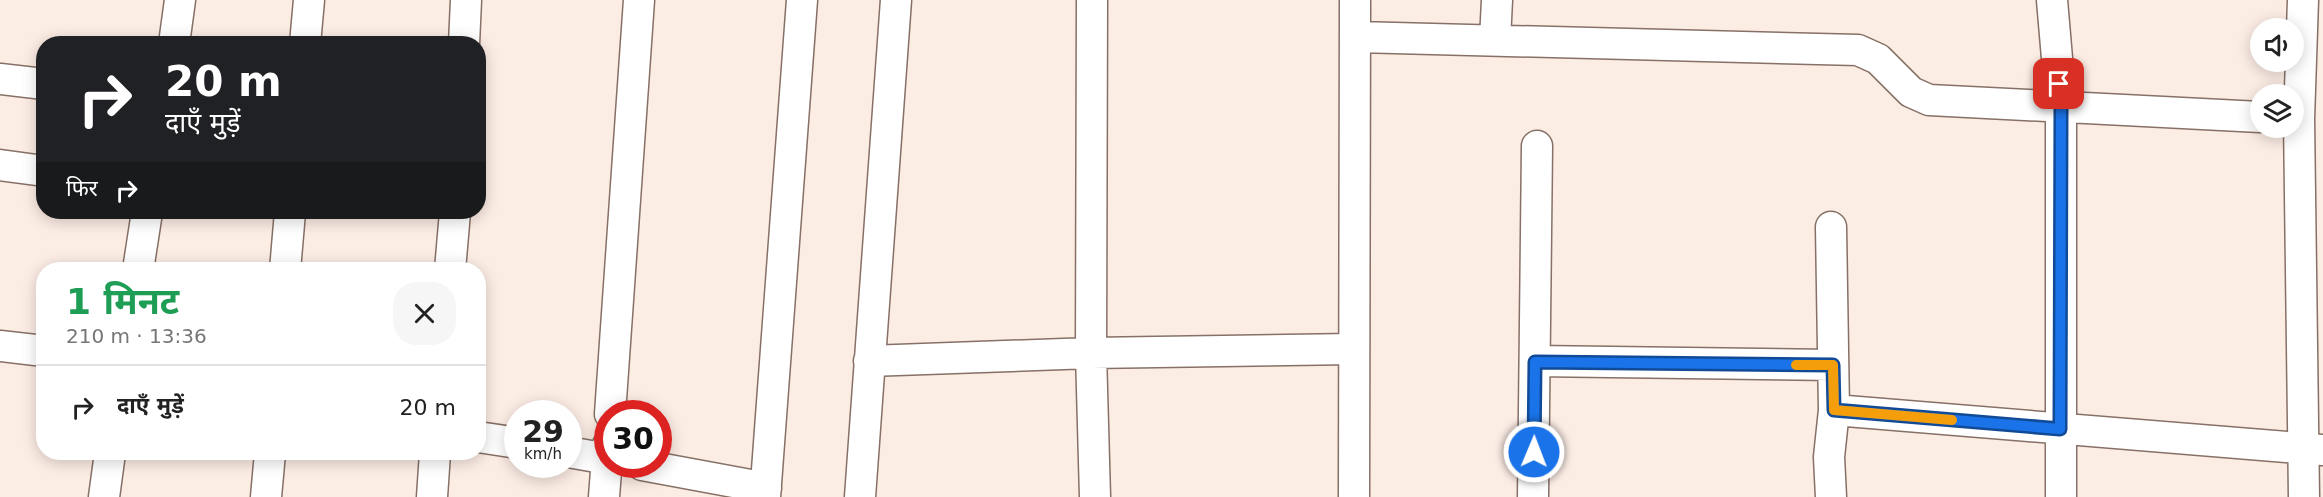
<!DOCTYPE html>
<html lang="hi">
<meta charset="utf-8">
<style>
body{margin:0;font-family:"DejaVu Sans","Noto Sans Devanagari",sans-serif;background:#f6f6f6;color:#222;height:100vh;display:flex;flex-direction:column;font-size:22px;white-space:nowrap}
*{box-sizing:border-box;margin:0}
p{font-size:20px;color:#767676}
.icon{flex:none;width:33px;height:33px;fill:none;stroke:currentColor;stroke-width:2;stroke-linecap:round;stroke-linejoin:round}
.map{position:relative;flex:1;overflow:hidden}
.details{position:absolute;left:36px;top:262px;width:450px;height:198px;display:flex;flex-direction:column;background:#fff;border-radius:24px;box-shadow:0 3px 15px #0003}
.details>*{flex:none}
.banner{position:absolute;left:36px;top:36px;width:450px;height:183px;border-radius:24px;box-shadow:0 3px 15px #0003;background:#202124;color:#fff;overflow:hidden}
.tools{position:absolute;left:2250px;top:18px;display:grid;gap:12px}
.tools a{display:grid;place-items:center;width:54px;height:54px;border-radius:50%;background:#fff;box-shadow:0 3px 15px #0003;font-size:30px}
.speed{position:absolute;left:504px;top:400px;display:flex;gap:12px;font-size:30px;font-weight:700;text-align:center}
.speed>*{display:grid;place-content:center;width:78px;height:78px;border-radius:50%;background:#fff;box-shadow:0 3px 15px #0003;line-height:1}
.speed small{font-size:15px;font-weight:400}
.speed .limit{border:9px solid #d22;background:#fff;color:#111}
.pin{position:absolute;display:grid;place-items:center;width:51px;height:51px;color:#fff;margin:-26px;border-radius:12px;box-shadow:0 3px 9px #0006}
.me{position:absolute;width:66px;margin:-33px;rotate:1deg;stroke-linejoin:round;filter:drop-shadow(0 0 4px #0008)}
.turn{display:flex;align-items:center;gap:21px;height:126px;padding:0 30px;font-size:27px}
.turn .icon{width:78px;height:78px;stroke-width:2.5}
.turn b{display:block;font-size:42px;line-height:51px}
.then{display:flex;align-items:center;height:57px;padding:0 30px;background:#0003;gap:12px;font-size:22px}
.round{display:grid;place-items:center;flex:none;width:63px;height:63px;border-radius:24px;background:#f6f6f6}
.head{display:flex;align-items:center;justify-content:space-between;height:102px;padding:0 30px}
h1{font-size:36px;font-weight:700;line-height:45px;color:#1e9e55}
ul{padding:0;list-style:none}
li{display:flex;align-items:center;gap:18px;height:84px;padding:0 30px;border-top:2px solid #e0e0e0}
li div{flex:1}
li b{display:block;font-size:22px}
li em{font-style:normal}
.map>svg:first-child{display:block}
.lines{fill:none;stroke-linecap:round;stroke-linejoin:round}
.minor-casing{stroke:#877065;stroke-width:33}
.minor{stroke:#fff;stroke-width:30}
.route-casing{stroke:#114b97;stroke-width:15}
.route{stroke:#1a73e8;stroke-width:10}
.slow{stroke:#f59e0b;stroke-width:10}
</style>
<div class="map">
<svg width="2323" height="497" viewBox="0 0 2323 497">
<rect width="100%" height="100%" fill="#fbece4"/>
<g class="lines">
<g class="minor-casing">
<path id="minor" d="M1092 0 1091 353 1095 497
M2052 0 2061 105V497
M2303 0 2299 119 2304 497
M1357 37 1858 50 1878 59 1911 92 1929 100 2260 117
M1495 40 1497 0
M174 44 180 0
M305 44 309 0
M464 44 466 0
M0 79 44 84
M0 165 44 171
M138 270 147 212
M285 270 290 212
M450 270 455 212
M0 346 44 351
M869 361 1091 353 1353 349
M1535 361 1833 365
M1834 410 2323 450
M610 414 639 0
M478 437 518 443
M568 452 608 459
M642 465 766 488
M104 497 110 453
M266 497 270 453
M432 497 435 453
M604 497 608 445
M765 497 802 0
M860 497 896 0
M1354 497 1355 0
M1533 497 1537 146
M1831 497 1829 457 1834 410 1831 227"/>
</g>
<use href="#minor" class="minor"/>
</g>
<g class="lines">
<g class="route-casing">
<path id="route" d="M1534 452 1535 362 1833 365 1834 410 2060 429 2061 105 2059 84"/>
</g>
<use href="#route" class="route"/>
<path class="slow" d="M1796 365H1833L1834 410 1952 420"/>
</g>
</svg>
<div class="tools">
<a><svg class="icon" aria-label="sound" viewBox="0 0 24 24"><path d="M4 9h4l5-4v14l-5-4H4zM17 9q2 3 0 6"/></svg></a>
<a><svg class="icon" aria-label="layers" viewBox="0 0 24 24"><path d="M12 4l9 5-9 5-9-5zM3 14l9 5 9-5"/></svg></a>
</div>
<div class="speed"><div>29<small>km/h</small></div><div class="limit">30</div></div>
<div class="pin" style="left:2059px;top:84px;background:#d93025"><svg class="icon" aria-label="arrive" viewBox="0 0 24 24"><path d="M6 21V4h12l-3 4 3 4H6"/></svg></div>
<svg class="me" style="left:1534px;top:452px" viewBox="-20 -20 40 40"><circle r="17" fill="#1a73e8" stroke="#fff" stroke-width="3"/><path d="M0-11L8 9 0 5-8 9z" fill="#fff"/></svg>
<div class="banner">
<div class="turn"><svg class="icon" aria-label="right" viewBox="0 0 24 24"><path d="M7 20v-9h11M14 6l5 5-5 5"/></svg><div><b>20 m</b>दाएँ मुड़ें</div></div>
<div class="then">फिर<svg class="icon" aria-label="right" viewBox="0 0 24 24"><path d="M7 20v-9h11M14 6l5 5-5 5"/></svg></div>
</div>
<section class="details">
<div class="head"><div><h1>1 मिनट</h1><p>210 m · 13:36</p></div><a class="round"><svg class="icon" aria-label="close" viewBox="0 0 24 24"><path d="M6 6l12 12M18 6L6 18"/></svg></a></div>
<ul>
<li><svg class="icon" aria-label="right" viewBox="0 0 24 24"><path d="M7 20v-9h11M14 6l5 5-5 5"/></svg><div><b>दाएँ मुड़ें</b></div><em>20 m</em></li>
</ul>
</section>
</div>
